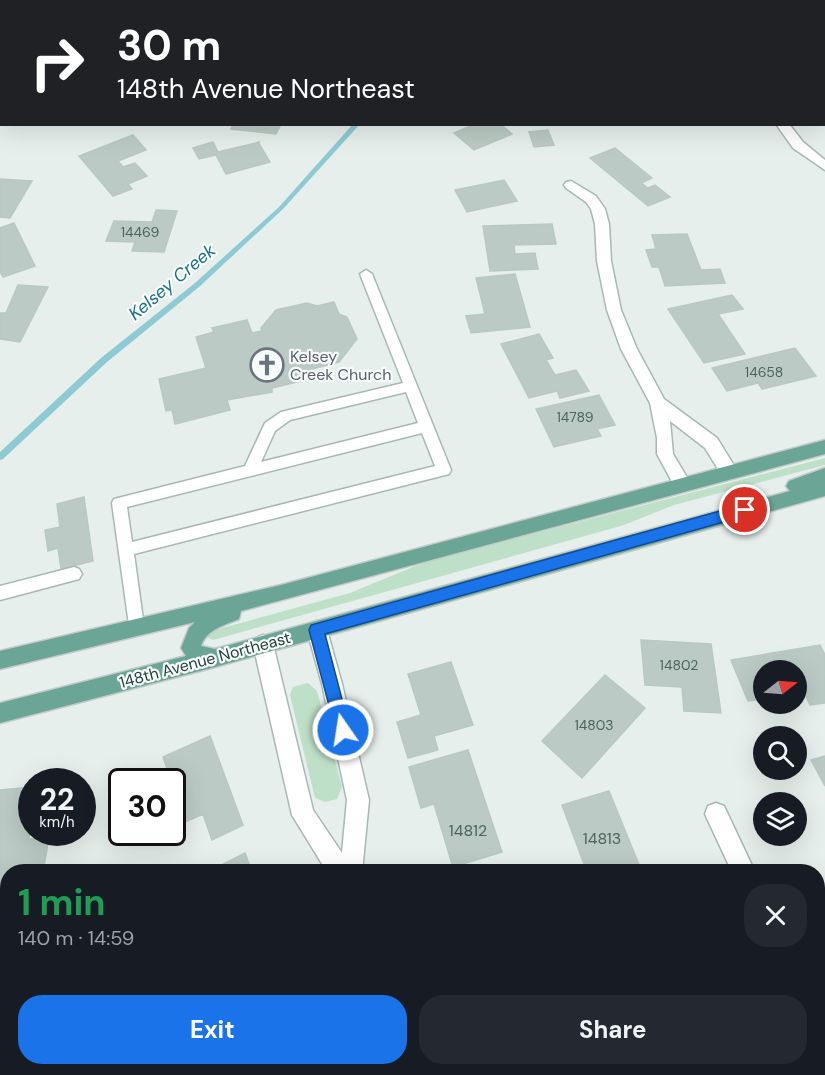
<!DOCTYPE html>
<meta charset="utf-8">
<style>
body{margin:0;font-family:"DM Sans",sans-serif;background:#242831;color:#f1f3f6;height:100vh;display:flex;flex-direction:column;font-size:22px;white-space:nowrap}
*{box-sizing:border-box;margin:0}
p{font-size:20px;color:#9ea1a6}
.icon{flex:none;width:33px;height:33px;fill:none;stroke:currentColor;stroke-width:2;stroke-linecap:round;stroke-linejoin:round}
.map{position:relative;flex:1;overflow:hidden}
.drawer{position:absolute;left:0px;top:864px;width:825px;height:212px;display:flex;flex-direction:column;background:#171b24;border-radius:24px 24px 0 0;box-shadow:0 6px 24px #0002}
.drawer>*{flex:none}
.banner{position:absolute;left:0px;top:0px;width:825px;height:126px;box-shadow:0 6px 24px #0002;background:#202124;color:#fff;overflow:hidden}
.needle{width:39px;rotate:73deg}
.controls{position:absolute;left:753px;top:660px;display:grid;gap:12px}
.controls a{display:grid;place-items:center;width:54px;height:54px;border-radius:50%;background:#171b24;box-shadow:0 6px 24px #0002;font-size:30px}
.speed{position:absolute;left:18px;top:768px;display:flex;gap:12px;font-size:30px;font-weight:700;text-align:center}
.speed>*{display:grid;place-content:center;width:78px;height:78px;border-radius:50%;background:#171b24;box-shadow:0 6px 24px #0002;line-height:1}
.speed small{font-size:15px;font-weight:400}
.speed .limit{border:3px solid #111;border-radius:9px;background:#fff;color:#111}
.pin{position:absolute;display:grid;place-items:center;width:51px;height:51px;color:#fff;margin:-26px;border:3px solid #fff;border-radius:50%;box-shadow:0 2px 6px #0007}
.me{position:absolute;width:66px;margin:-33px;rotate:347deg;stroke-linejoin:round;filter:drop-shadow(0 0 4px #0008)}
.turn{display:flex;align-items:center;gap:21px;height:126px;padding:0 18px;font-size:27px}
.turn .icon{width:78px;height:78px;stroke-width:2.5}
.turn b{display:block;font-size:42px;line-height:51px}
.round{display:grid;place-items:center;flex:none;width:63px;height:63px;border-radius:24px;background:#242831}
.overview{display:flex;align-items:center;justify-content:space-between;height:102px;padding:0 18px}
h1{font-size:36px;font-weight:700;line-height:45px;color:#1e9e55}
.primary-button{display:flex;gap:12px;margin-top:auto;padding:12px 18px}
.primary-button a{flex:1;height:69px;border-radius:24px;background:#1a73e8;color:#fff;font-size:24px;font-weight:700;line-height:69px;text-align:center}
.primary-button a+a{background:#242831;color:#f1f3f6}
.map>svg:first-child{display:block}
.green{fill:#bfe0c8}
.lines{fill:none;stroke-linecap:round;stroke-linejoin:round}
.stream{fill:#8ec9d4;fill-rule:evenodd}
.building{fill:#bbcac4;stroke:#b8c9c2;stroke-width:1.5}
.service-casing{stroke:#a8b8b2;stroke-width:3}
.minor-casing{stroke:#a8b8b2;stroke-width:3}
.primary-casing{stroke:#c2cac8;stroke-width:3}
.service{fill:#fff;fill-rule:evenodd}
.minor{fill:#fff;fill-rule:evenodd}
.primary{fill:#6aa596;fill-rule:evenodd}
.route{fill:#1a73e8;stroke:#114b97;stroke-width:1.5}
.labels{text-anchor:middle;dominant-baseline:central;stroke-width:4.5;stroke-linejoin:round;paint-order:stroke}
.number-label{font-size:14px;fill:#4a645c}
.worship-label{font-size:16px;fill:#5b616d;stroke:#f7fbf9;text-anchor:start}
.street-label{font-size:16px;fill:#24423a;stroke:#f7fbf9}
.near-number-label{font-size:16px;fill:#4a645c}
.water-label{font-size:18px;font-style:italic;fill:#1c6f80;stroke:#f7fbf9}
</style>
<div class="map">
<svg width="825" height="1075" viewBox="0 0 825 1075">
<rect width="100%" height="100%" fill="#e6efeb"/>
<path class="green" d="M825 458V465L674 505 624 525 213 640 207 637 211 631 350 593 425 562Z
M308 683 317 691 342 787 337 799 325 802 315 798 290 695 293 687Z"/>
<g class="lines">
<path class="stream" d="M513 0H517V2H513Z
M353 124H360L283 209 199 287 107 362 3 459 0 460V452L101 358 195 283 279 207Z"/>
</g>
<path class="building" d="M233 124H281L276 134 231 129Z
M475 124H500L512 134 474 150 454 133Z
M548 130 554 145 534 147 529 132Z
M133 135 146 150 118 161 123 167 135 163 147 176 128 184 132 189 113 196 79 156Z
M213 142 218 152 260 142H258L270 162 226 174 216 155 199 159 193 148Z
M615 148 652 178 641 183 648 188 655 185 670 197 648 206 590 158Z
M0 179 32 181 10 218 0 217Z
M504 180 517 201 467 212 455 190Z
M156 210 177 211 164 252 132 251 135 242 106 241 114 221 152 222Z
M14 223 35 266 3 277 0 271V228Z
M552 224 556 244 514 245 515 254 535 253 538 269 490 271 483 226Z
M687 234 701 270 720 269 725 283 665 286 659 267H652L646 250 656 249 652 235Z
M515 274 530 327 471 333 466 316 485 314 476 278Z
M18 285 48 287 20 342 0 339V313H6Z
M732 295 743 309 718 314 745 354 704 363 668 309Z
M334 302 339 314 347 317 357 339 339 362 304 371 307 377 301 381 272 388V392L227 400 230 410 175 424 172 410 166 411 159 379 206 368 196 337 214 332 212 328 247 320 252 333 262 331 261 328 276 310 307 303 317 306Z
M539 334 553 358 546 360 555 375 576 370 589 391 560 398 557 391 529 398 501 344Z
M795 348 816 376 762 389 758 383 727 391 712 368Z
M599 395 615 425 597 429 601 436 554 447 536 409Z
M84 497 93 561 61 569 58 548 48 551 45 530 60 527 57 504Z
M641 640 711 644 721 713 684 711 682 687 645 685Z
M820 645 825 655V703L810 705 804 692 796 693V670H764V699L748 701 731 660Z
M451 662 473 725 434 736 438 750 408 758 397 722 421 715 408 674Z
M605 675 645 708 582 778 542 741Z
M210 736 243 825 212 840 203 814 185 822 163 757Z
M468 750 502 852 453 867 434 804 421 808 409 767Z
M825 756V786L811 760Z
M32 787 29 839 49 837 44 866 24 868 23 872H8V912L0 913V790Z
M609 791 642 872H587L562 805Z
M245 853 252 872H208Z
M8 1045V1068H90L88 1075H0V1048Z
M207 1068H314L316 1075H208Z
M500 1068H573L577 1075H504Z
M689 1068H749L753 1075H692Z"/>
<g class="lines">
<g class="service-casing">
<path id="service" d="M366 270 372 274 451 470 449 474 134 554 144 627 142 632 136 634 130 632 112 503 114 499 245 466 265 423 281 412 403 383 360 274ZM406 392 418 423 261 462 275 431 290 420ZM422 433 435 466 132 542 127 507Z
M74 567 79 569 82 574 79 579 0 600V586Z"/>
</g>
<g class="minor-casing">
<path id="minor" d="M168 0H178V2H168Z
M776 124H789L803 142 825 160V170L793 148Z
M571 181 596 196 605 209 609 224 611 261 621 310 637 349 664 399 717 438 738 472 735 477 729 479 723 477 705 448 670 421 673 454 691 484 688 489 682 491 676 489 657 454V438L650 403 621 349 607 310 597 261 595 224 591 209 586 202 566 188 564 185 566 182Z
M317 621 324 624 327 630 342 684 369 800 362 872H327L292 815 253 644 256 638 263 635 270 638 273 644 313 810 342 853 347 800 322 684 307 630 310 624Z
M716 803 724 806 755 872H732L705 814 708 806Z
M818 1009 825 1012V1048L818 1045Z
M382 1068H408L410 1075H384Z"/>
</g>
<g class="primary-casing">
<path id="primary" d="M825 440V454L241 611 239 619C225 625 206 630 201 646L215 649 790 491 786 486 789 481 825 468V496L215 667 0 723V703L186 656 181 648 189 628 195 622 0 669V651L281 585Z"/>
</g>
<use href="#service" class="service"/>
<use href="#minor" class="minor"/>
<use href="#primary" class="primary"/>
</g>
<path class="route" d="M745 504 752 510 745 516 325 634 350 730 348 736 343 738 337 736 309 630 311 625Z"/>
<defs>
<g id="church-ring" transform="scale(1.725)"><circle r="9.5" fill="#f7fbf9" stroke="#6b7280" stroke-width="1.5"/><path d="M-1.2-6h2.4v3.5h3.3v2.4h-3.3V6h-2.4V-.1h-3.3v-2.4h3.3Z" fill="#6b7280"/></g>
</defs>
<g fill-rule="evenodd">
<use href="#church-ring" x="267" y="365"/>
</g>
<g class="labels">
<g class="number-label">
<text x="140" y="232">14469</text>
<text x="764" y="372">14658</text>
<text x="575" y="417">14789</text>
<text x="679" y="665">14802</text>
<text x="594" y="725">14803</text>
</g>
<g class="worship-label">
<text x="290" y="356">Kelsey<tspan x="290" dy="18">Creek Church</tspan></text>
</g>
<g class="street-label">
<text transform="translate(205 660) rotate(-15)">148th Avenue Northeast</text>
</g>
<g class="near-number-label">
<text x="468" y="830">14812</text>
<text x="602" y="838">14813</text>
</g>
<g class="water-label">
<text transform="translate(172 282) rotate(-40)">Kelsey Creek</text>
</g>
</g>
</svg>
<div class="controls">
<a><svg class="needle" viewBox="-14 -14 28 28"><path d="M0-13l5 13h-10z" fill="#e53935"/><path d="M0 13l5-13h-10z" fill="#9ea1a6"/></svg></a>
<a><svg class="icon" aria-label="search" viewBox="0 0 24 24"><circle cx="10" cy="10" r="6"/><path d="M15 15l6 6"/></svg></a>
<a><svg class="icon" aria-label="layers" viewBox="0 0 24 24"><path d="M12 4l9 5-9 5-9-5zM3 14l9 5 9-5"/></svg></a>
</div>
<div class="speed"><div>22<small>km/h</small></div><div class="limit">30</div></div>
<div class="pin" style="left:745px;top:510px;background:#d93025"><svg class="icon" aria-label="arrive" viewBox="0 0 24 24"><path d="M6 21V4h12l-3 4 3 4H6"/></svg></div>
<svg class="me" style="left:343px;top:730px" viewBox="-20 -20 40 40"><circle r="17" fill="#1a73e8" stroke="#fff" stroke-width="3"/><path d="M0-11L8 9 0 5-8 9z" fill="#fff"/></svg>
<div class="banner">
<div class="turn"><svg class="icon" aria-label="right" viewBox="0 0 24 24"><path d="M7 20v-9h11M14 6l5 5-5 5"/></svg><div><b>30 m</b>148th Avenue Northeast</div></div>
</div>
<section class="drawer">
<div class="overview"><div><h1>1 min</h1><p>140 m · 14:59</p></div><a class="round"><svg class="icon" aria-label="close" viewBox="0 0 24 24"><path d="M6 6l12 12M18 6L6 18"/></svg></a></div>
<div class="primary-button"><a>Exit</a><a>Share</a></div>
</section>
</div>
